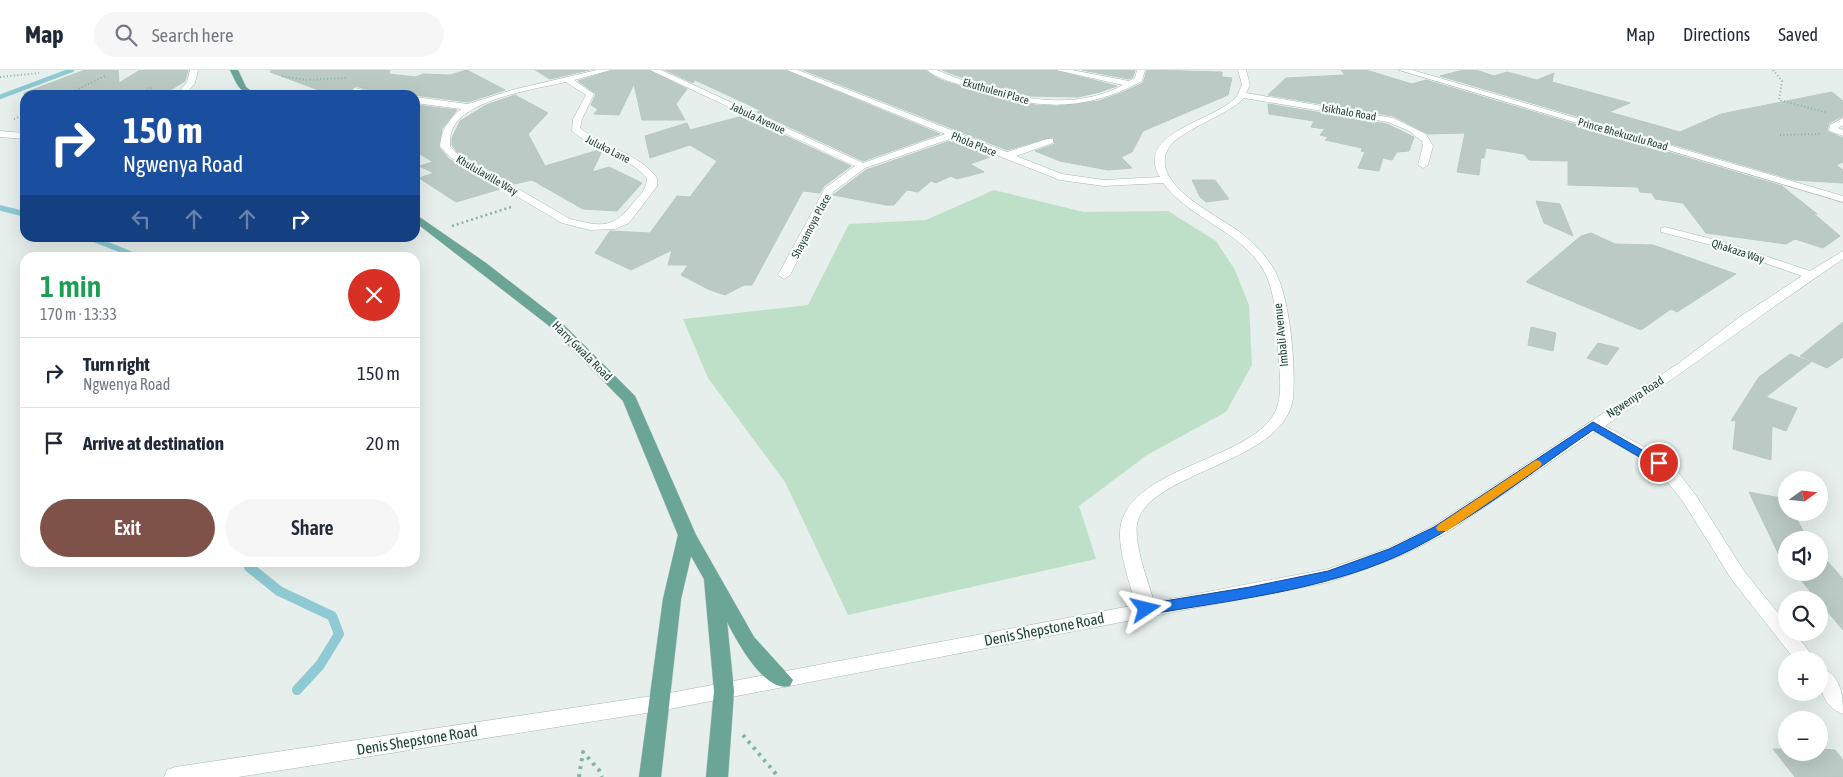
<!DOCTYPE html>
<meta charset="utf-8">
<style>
body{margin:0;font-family:"Asap Condensed",sans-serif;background:#f6f6f7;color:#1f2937;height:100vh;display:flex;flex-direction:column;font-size:19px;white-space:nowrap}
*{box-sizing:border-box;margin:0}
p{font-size:16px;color:#747a83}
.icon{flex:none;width:28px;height:28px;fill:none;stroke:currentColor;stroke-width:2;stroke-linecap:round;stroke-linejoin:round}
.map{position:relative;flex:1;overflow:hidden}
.sheet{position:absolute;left:20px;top:182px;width:400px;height:315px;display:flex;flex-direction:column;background:#fff;border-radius:15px;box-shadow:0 5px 20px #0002}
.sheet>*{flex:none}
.hud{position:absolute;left:20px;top:20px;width:400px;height:152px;border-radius:15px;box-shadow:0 5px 20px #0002;background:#1a4fa0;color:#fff;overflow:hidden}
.needle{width:32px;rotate:75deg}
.buttons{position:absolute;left:1778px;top:401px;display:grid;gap:10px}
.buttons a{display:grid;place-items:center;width:50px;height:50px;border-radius:50%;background:#fff;box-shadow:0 5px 20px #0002;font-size:25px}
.pin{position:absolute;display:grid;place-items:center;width:42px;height:42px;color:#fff;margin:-21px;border:2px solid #fff;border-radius:50%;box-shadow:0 1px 5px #0007}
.me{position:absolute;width:55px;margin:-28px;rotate:80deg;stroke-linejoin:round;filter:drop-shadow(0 0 4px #0008)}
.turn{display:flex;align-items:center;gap:18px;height:105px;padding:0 20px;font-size:22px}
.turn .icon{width:65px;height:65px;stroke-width:2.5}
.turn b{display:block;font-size:35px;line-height:42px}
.lanes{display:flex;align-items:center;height:48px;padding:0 20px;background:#0003;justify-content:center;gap:25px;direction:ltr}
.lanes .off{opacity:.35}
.round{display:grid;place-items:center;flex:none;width:52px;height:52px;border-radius:26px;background:#f6f6f7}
.summary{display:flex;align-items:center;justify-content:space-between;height:85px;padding:0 20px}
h1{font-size:30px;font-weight:600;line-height:38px;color:#1e9e55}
.action{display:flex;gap:10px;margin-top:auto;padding:10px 20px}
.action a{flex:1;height:58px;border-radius:30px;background:#7f5249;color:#fff;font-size:20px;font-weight:600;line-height:58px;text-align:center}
.action a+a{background:#f6f6f7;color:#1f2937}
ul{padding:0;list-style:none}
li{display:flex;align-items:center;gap:15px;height:70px;padding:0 20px;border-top:1px solid #e0e1e3}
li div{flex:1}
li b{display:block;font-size:19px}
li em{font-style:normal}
header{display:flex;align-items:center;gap:30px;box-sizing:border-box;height:70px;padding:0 25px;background:#fff;border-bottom:1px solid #e0e1e3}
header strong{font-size:24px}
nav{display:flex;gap:28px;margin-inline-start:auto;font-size:18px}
.search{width:350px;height:45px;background:#f6f6f7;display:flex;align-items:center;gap:12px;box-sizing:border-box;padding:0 18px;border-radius:28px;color:#747a83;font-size:19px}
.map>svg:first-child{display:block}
.green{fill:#bfe0c8}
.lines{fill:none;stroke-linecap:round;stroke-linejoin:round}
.stream-far2{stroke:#8ec9d4;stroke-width:4.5}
.stream-far1{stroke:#8ec9d4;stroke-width:5.5}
.stream{stroke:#8ec9d4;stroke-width:10}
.building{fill:#bbcac4;stroke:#b8c9c2}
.minor-casing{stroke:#a8b8b2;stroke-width:1}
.major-casing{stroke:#c2cac8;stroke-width:1}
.path-far2{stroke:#86b3a5;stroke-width:2;stroke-dasharray:1 2.5;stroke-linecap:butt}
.path-far1{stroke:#86b3a5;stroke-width:2.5;stroke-dasharray:2 3;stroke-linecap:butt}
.path{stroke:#86b3a5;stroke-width:4;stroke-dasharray:3 5;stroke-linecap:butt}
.minor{fill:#fff;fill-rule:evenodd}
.major{fill:#6aa596;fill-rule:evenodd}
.route{fill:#1a73e8;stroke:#114b97}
.slow{fill:#f59e0b}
.labels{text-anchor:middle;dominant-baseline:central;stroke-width:4.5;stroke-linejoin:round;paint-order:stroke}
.far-street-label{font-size:11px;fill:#24423a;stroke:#f7fbf9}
.street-label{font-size:12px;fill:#24423a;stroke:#f7fbf9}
.near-street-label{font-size:15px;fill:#24423a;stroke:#f7fbf9}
</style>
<header>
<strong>Map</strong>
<div class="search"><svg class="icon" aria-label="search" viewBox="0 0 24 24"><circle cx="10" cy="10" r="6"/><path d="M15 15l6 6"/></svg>Search here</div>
<nav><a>Map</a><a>Directions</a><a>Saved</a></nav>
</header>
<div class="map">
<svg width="1843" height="707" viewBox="0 0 1843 707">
<rect width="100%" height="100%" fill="#e6efeb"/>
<path class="green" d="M994 120 1084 142 1168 141 1216 171 1235 200 1249 235 1252 295 1226 342 1147 385 1079 436 1096 489 848 545 785 412 708 308 683 249 808 235 849 154 926 150Z"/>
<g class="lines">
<path class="stream-far2" d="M0 27 72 0"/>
<path class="stream-far1" d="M0 138 25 144
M91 168 141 188"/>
<path class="stream" d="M248 492 249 497 279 521 332 546 339 564 320 595 297 620"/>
</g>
<path class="building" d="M85 0H118L119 13 140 0H188L185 11 162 25H24V23Z
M271 0H390L389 4 416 7 423 4 450 5 467 0 505 20 468 32 415 25H387L355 16 349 21 354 25H332L270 2Z
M535 0H589L550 9Z
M613 0H648L687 19 676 34 685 50H642L634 14 619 45 594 44 598 39 591 35 596 24 578 11Z
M665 0H785L940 64 863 91 757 42 762 41 695 10 693 13Z
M803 0H925L941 10 991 26 1035 35 1057 36 1099 31 1121 23 1143 13 1147 0 1222 2V7L1232 8 1228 25 1143 61 1132 82 1121 87 1132 98 1108 100 1060 91 1035 81 1055 74 1053 67 1007 80Z
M942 0H1054L1117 16 1100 22 1078 27 1030 26 982 15Z
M1082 0H1135L1133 7 1129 9Z
M1341 0H1366L1412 14 1426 10 1782 116 1817 144 1813 143 1840 166 1823 178 1795 169 1786 174 1706 163 1683 133 1655 129 1652 123 1640 122 1638 117 1568 115V91L1529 90 1524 84 1486 78 1484 88H1481L1479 105 1457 102 1465 63 1428 64 1393 46 1268 25 1286 8 1345 5Z
M1463 0H1476L1494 6 1507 2 1537 10 1554 3 1552 12 1630 33 1609 42 1680 62 1721 44 1832 22 1843 31V46L1829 53 1827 61 1843 68V92L1836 95 1843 100V113L1794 110 1440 6Z
M515 25 548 43 528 64 545 96 599 80 602 81 592 102 609 97 642 113 617 141 583 139 532 110 514 114 457 82 452 75V68L460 51 486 35Z
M1268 34 1387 54 1414 67 1409 81 1397 82 1392 90 1383 88 1379 101 1358 98 1365 82 1361 81 1362 78 1325 70 1328 67 1320 65 1325 59 1311 57 1314 51 1269 44Z
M415 35 457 40 442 59 439 77 449 89 500 119 456 132 419 108 434 103 419 96 433 92 415 81Z
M743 46 851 96 824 116 820 123 803 121 752 215H744L725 225 708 219 681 205 688 195H668L672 180 631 200 595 183 610 161 650 163 677 126 690 127 717 91 690 75 650 88 645 66 687 53 690 60Z
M953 70 993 86 970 94 984 102 957 109 951 106 936 113 931 111 918 122 907 120 894 135H886L833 125 866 100Z
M1192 110H1215L1229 129 1206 132 1200 127Z
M1536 131 1560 134 1573 166 1544 153Z
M1591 163 1615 174 1653 175 1736 204 1677 242 1671 239 1641 260 1526 212 1581 166Z
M1843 252V287L1827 298 1800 286Z
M1531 257 1556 263 1553 281 1528 275Z
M1598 273 1619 278 1607 295 1587 288Z
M1790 284 1811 292 1766 327 1797 338 1786 361 1772 356 1771 390 1733 379 1736 350 1731 351 1736 343 1759 307Z
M1749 422 1786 429V442H1793L1808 470H1786V494L1780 487Z
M1819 485H1822L1843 509V560L1794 502H1819Z
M1773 679H1786V682H1819V679L1835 680 1843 690V707H1795Z"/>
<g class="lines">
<g class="minor-casing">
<path id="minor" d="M190 0H198L195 13 185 25H176L187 12Z
M597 0H611L574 10 594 24 582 49 580 58C604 79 638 82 657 108V116L629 153 615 159 590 160 562 153 450 87 440 76C442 58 448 51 461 39L415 33V27L468 34 512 20ZM566 12 586 25 573 49 572 61C595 81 627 85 647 108 647 118 641 124 634 132 613 159 603 157 570 149L456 83 450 76C450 71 450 65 452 60 464 29 536 19 566 12Z
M650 0H661L863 93 945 64 787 0H798L1007 82 1047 69H1053V73L1016 86 1062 104 1104 110 1160 107C1133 62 1217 51 1237 26 1239 23 1240 18 1242 15L1238 0H1246L1250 15 1246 23 1393 48 1426 64 1433 76 1428 95 1423 98 1418 95 1423 76 1422 71 1409 61 1388 52 1244 28C1227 46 1174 62 1167 81 1152 115 1215 144 1237 160 1251 170 1267 186 1275 201 1290 229 1296 296 1293 328 1285 394 1147 401 1137 454 1134 475 1148 511 1154 532L1328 499 1388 478 1433 456 1679 293 1741 246 1802 206 1719 177 1661 162V158L1665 157 1727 173 1810 201 1843 181V189C1763 243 1685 301 1605 356L1650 380 1678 402 1697 427 1744 501 1786 553V562H1794L1816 590H1795L1732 510 1684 433 1666 410 1639 387 1595 362 1445 464 1400 486 1330 512 659 641 238 707H164L167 700 175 697 659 625 1136 535C1130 514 1116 475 1121 454 1134 397 1248 390 1274 344 1284 327 1279 300 1278 281 1277 255 1276 222 1263 199 1239 160 1190 149 1163 113L1104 116 1060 110 953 68 865 98 833 122 790 205 784 209 778 205 825 118 855 96Z
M927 0H937C993 24 1066 46 1123 15L1056 0H1072L1129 11 1135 8 1137 0H1145L1142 11C1082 44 1032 39 969 17 956 13 937 9 927 0Z
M1399 0H1412L1843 126V132Z
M355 18 385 25 352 23 351 21Z
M1843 48V55L1838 58 1843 60V66L1829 61 1830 55Z
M0 61 25 63V69L0 67Z
M1819 597C1841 604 1843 624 1843 644 1823 637 1818 616 1819 597Z"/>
</g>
<g class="major-casing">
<path id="major" d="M230 0H238L246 17 256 25C240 25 237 14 230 0Z
M415 144 486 193 558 249 635 326 696 465 754 567 793 610 790 616C765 624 737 571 727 552L734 621 728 707H706L714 621 704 509 691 486 681 529 661 707H639L663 529 678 465 623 331 548 255 415 152Z"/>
</g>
<path class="path-far2" d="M1773 0 1782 11 1779 30 1828 43
M282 6 307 10 346 8
M0 7 39 3
M66 25 105 6
M138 25 151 18
M14 49 25 44
M1780 65 1820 64"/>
<path class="path-far1" d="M452 156 511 137"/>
<path class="path" d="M743 665 776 704V707
M579 707 583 682 599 700 602 707"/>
<use href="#minor" class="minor"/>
<use href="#major" class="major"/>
</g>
<path class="route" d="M1593 352 1665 393 1663 396H1655L1593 360C1530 403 1469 453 1400 485 1321 521 1231 530 1146 545L1141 543 1139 539 1141 536 1146 534 1250 517 1328 501 1389 479 1434 457Z"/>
<path class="slow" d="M1536 390 1540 391 1542 394 1540 397 1447 461H1438L1436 458 1438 455Z"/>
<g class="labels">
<g class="far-street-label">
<text transform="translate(996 21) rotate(16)">Ekuthuleni Place</text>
<text transform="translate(1349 42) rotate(10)">Isikhalo Road</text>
<text transform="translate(758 48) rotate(25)">Jabula Avenue</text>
<text transform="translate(1623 64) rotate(16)">Prince Bhekuzulu Road</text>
<text transform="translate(974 74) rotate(22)">Phola Place</text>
<text transform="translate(608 79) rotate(27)">Juluka Lane</text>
<text transform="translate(487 105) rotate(30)">Khululaville Way</text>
<text transform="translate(811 156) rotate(-62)">Shayamoya Place</text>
<text transform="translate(1738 181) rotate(18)">Qhakaza Way</text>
</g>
<g class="street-label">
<text transform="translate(1281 265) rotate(-96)">Imbali Avenue</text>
<text transform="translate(582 281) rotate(45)">Harry Gwala Road</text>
<text transform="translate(1635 327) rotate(-33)">Ngwenya Road</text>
</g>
<g class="near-street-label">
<text transform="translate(1044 559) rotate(-11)">Denis Shepstone Road</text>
<text transform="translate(417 670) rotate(-9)">Denis Shepstone Road</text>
</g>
</g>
</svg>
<div class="buttons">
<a><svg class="needle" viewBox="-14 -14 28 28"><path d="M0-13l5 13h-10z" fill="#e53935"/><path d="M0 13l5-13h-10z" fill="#747a83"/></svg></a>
<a><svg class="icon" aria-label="sound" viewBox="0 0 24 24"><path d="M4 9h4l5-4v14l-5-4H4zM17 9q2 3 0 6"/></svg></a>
<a><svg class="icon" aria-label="search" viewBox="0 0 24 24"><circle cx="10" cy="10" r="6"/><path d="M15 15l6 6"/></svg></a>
<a>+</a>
<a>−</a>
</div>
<div class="pin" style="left:1659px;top:393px;background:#d93025"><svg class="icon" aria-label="arrive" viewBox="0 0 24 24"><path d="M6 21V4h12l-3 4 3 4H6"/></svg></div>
<svg class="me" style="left:1146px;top:539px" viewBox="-20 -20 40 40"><path d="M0-17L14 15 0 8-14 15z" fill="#1a73e8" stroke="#fff" stroke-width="4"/></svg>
<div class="hud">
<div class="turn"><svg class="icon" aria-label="right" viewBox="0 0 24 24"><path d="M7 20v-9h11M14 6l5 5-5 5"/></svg><div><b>150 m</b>Ngwenya Road</div></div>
<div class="lanes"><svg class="icon off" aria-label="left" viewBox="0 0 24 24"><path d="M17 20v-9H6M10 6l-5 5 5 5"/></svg><svg class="icon off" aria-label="ahead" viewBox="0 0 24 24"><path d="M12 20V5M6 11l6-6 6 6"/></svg><svg class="icon off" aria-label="ahead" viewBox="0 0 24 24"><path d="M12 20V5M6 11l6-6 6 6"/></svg><svg class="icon" aria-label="right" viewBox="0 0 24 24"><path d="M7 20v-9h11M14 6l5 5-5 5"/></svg></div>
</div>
<section class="sheet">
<div class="summary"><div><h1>1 min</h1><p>170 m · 13:33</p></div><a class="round" style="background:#d93025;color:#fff"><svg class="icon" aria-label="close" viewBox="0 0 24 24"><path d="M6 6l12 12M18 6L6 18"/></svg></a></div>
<ul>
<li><svg class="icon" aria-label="right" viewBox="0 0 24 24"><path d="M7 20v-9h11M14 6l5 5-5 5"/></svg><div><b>Turn right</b><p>Ngwenya Road</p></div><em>150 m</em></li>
<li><svg class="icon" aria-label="arrive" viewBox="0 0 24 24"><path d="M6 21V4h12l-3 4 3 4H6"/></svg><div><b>Arrive at destination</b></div><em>20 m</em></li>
</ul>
<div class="action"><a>Exit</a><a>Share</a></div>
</section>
</div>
